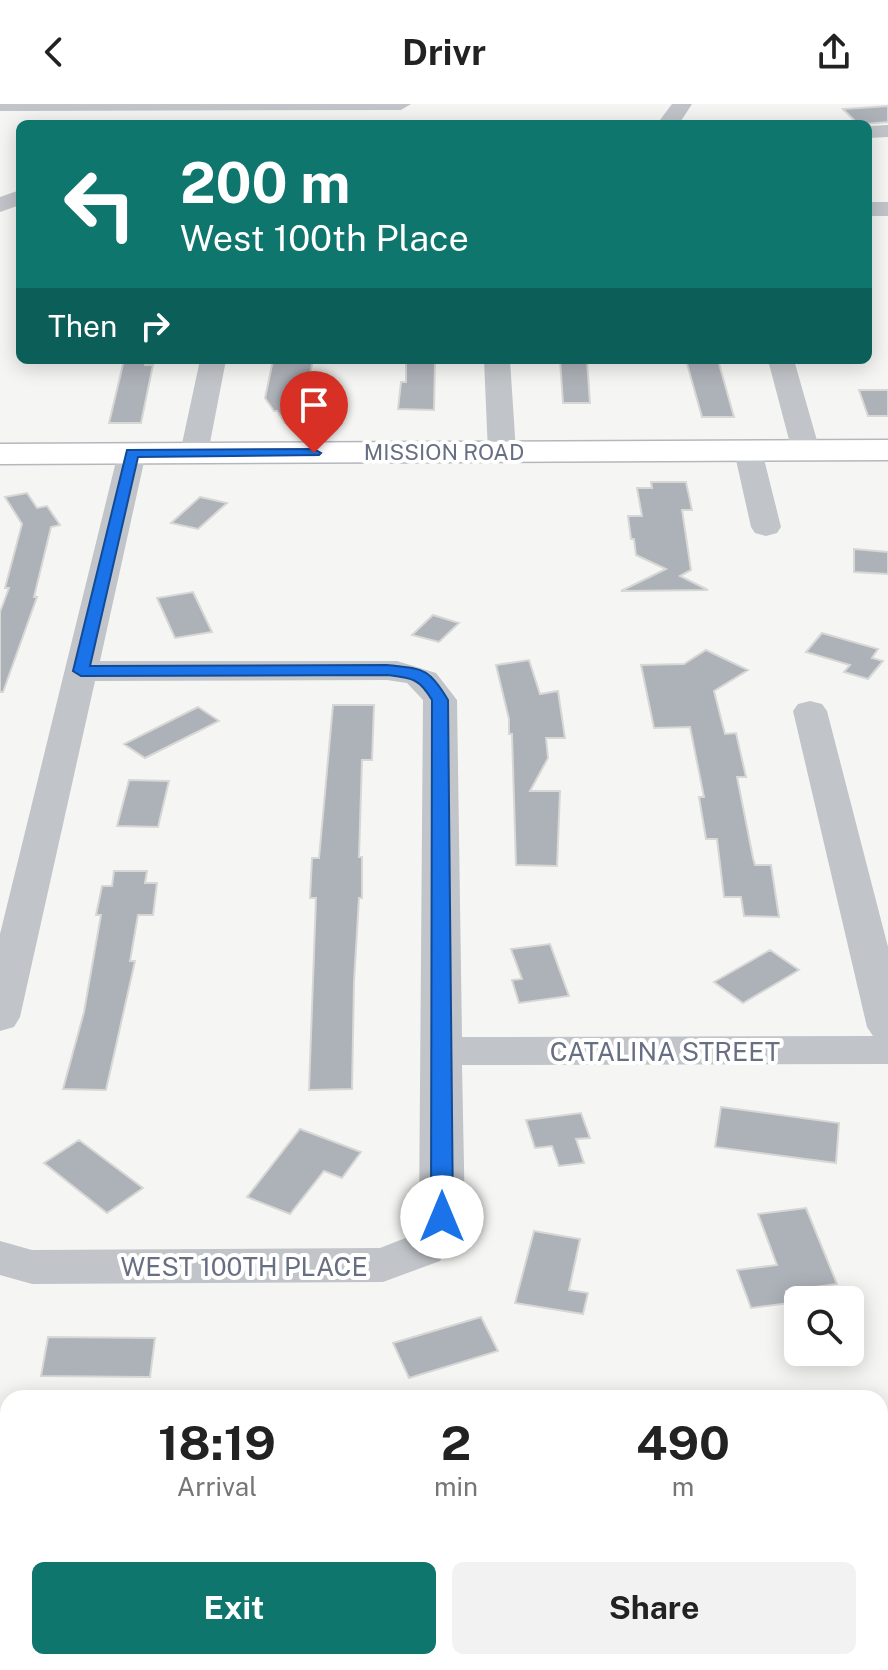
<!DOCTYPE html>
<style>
body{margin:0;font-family:"Public Sans",sans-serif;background:#f2f2f2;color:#222;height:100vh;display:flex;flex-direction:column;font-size:30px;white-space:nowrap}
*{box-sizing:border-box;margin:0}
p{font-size:26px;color:#767676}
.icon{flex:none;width:44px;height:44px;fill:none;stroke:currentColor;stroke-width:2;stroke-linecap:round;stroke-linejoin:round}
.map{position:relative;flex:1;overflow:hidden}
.details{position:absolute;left:0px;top:1286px;width:888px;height:280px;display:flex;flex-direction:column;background:#fff;border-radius:24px 24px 0 0;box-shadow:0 4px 20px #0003}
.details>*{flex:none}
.hud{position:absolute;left:16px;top:16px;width:856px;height:244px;border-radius:12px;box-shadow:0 4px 20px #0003;background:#0f766e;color:#fff;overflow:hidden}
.fabs{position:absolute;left:784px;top:1182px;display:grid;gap:16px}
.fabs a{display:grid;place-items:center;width:80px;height:80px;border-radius:12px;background:#fff;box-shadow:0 4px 20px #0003;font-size:40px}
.pin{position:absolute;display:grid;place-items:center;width:68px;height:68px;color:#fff;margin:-82px -34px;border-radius:50% 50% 50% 0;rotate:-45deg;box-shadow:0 0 8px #0007}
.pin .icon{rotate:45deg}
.me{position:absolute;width:88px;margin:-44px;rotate:0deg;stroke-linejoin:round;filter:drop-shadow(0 0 6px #0008)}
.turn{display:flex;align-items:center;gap:28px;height:168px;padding:0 32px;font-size:36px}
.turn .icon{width:104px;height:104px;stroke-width:2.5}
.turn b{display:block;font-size:56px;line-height:68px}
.then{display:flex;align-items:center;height:76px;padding:0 32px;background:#0003;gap:16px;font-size:30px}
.eta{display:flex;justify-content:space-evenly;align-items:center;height:136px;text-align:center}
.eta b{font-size:48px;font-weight:700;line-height:56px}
.primary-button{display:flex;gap:16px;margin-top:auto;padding:16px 32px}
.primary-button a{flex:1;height:92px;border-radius:12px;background:#0f766e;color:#fff;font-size:32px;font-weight:700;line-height:92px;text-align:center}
.primary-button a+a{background:#f2f2f2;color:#222}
header{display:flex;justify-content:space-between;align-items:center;height:104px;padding:0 32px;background:#fff;font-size:36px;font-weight:700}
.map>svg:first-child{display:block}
.building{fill:#adb1b8;stroke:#d7d7d5;stroke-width:2}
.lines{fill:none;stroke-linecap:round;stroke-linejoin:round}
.major-casing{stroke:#b5b7bc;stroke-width:3}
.minor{fill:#c1c4c8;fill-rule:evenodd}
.major{fill:#fff;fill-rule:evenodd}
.route{fill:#1a73e8;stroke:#114b97;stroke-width:2}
.labels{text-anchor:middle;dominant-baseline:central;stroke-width:8;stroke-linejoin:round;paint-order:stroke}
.far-street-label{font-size:22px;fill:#677082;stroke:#fff}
.street-label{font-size:26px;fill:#677082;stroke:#fff}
</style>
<header><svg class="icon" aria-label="back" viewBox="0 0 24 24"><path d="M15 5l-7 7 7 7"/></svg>Drivr<svg class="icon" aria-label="share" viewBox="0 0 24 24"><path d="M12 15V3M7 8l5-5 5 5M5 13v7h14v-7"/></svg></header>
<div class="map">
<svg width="888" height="1566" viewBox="0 0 888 1566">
<rect width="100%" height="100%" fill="#f5f6f3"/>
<path class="building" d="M888 2V18L866 20H858L843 5Z
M124 256H146L145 261H153L141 319H109Z
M273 256H313L307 285 327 312 285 319 277 307H274L265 294Z
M406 256H435L434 306 398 305 401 278H406Z
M560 256H587L590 299H563Z
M686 256H718L734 313H702Z
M859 286H888V312H868Z
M651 378H686L692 406H682L691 466 680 472 708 486 621 487 666 465 636 451 634 435H631L628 412H642L637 384H652Z
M27 389 37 404 47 402 60 421 51 423 34 493H37L3 588H0V508L9 484H5L22 420 5 393Z
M200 393 227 399 198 425 171 419Z
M854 445 888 448V470L854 468Z
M193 488 212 528 175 534 157 494Z
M433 511 459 519 439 538 412 531Z
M822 529 878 545 872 554 883 557 868 575 844 568 850 561 806 548Z
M706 546 748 566 714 587 725 630 736 629 746 673H737L753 754 755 761H771L779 813 744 812 741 793H724L717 735H706L699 693H704L690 623 654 624 641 561 684 560Z
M529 556 540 590 558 587 565 634H546L548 654 530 687H560L557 762 516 761 512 630H509V615L496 561Z
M333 601H374L372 656H362L359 753H362V794H359L354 878 352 985 309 986 316 794H310L312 754H319Z
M198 603 219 617 145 654 124 640Z
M129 676 169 677 158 723 117 722Z
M114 767H147L145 779H157L153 811H138L130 857H135L106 986 63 985 84 908 101 811H96L102 782H112Z
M550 840 569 892 519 899 512 876 522 875 511 845Z
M770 846 799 866 743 899 714 878Z
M721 1003 839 1019 836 1059 715 1043Z
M581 1009 590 1034 576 1035 584 1059 559 1062 552 1042 535 1044 526 1016Z
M300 1025 361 1048 342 1074 324 1067 290 1110 247 1093Z
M79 1036 143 1084 107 1109 44 1059Z
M806 1104 837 1180 786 1187 790 1199 751 1204 737 1166 777 1161 758 1110Z
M534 1127 580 1135 569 1186 588 1189 583 1210 515 1199Z
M481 1213 498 1247 409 1274 393 1239Z
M48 1233 155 1234 150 1273 41 1272Z"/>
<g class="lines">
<g class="major-casing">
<path id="major" d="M888 336V356L0 360V340Z"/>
</g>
<path class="minor" d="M0 0H411L401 6 0 7Z
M672 0H692L679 20H657Z
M888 21V33L868 34V22Z
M20 86V101L0 108V93Z
M868 98H888V112H868Z
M200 256H226L208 349 204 355 194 358 184 355 180 349Z
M484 256H510L516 348 512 354 502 356 492 354 488 348Z
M768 256H794L820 347 816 353 806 355 796 353 792 347Z
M748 339 758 341 762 347 781 423 777 429 766 432 755 429 751 423 734 347 738 341Z
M132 340 142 343 146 349 100 557H397L436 569 457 596 462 933 873 932 867 923 793 607 798 600 810 597 822 600 827 607 888 843V960L462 961 465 1113 440 1157 383 1178 32 1180 0 1171V1137L32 1146 380 1144 408 1133 419 1113 423 596 407 579 387 576 95 577 20 913 14 923 0 927V830L118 349 122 343Z"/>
<use href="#major" class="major"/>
</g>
<path class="route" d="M314 345 321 349 319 351 138 353 90 562 387 561C424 565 429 564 448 596L453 1113 450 1118H434L431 1113 432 596C419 574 412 574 387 571L81 572 73 567 127 346Z"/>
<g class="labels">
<g class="far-street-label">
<text x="444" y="348">MISSION ROAD</text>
</g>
<g class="street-label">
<text x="665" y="947">CATALINA STREET</text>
<text x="244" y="1162">WEST 100TH PLACE</text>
</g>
</g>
</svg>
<div class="fabs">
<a><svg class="icon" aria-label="search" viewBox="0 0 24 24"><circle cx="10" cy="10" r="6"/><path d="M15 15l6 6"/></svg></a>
</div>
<div class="pin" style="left:314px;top:349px;background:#d93025"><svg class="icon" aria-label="arrive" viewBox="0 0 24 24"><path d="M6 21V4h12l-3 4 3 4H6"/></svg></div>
<svg class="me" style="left:442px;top:1113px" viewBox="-20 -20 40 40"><circle r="19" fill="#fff"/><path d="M0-13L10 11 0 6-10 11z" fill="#1a73e8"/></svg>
<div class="hud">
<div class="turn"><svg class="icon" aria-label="left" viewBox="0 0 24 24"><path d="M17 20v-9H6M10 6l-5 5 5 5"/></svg><div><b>200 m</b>West 100th Place</div></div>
<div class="then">Then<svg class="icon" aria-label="right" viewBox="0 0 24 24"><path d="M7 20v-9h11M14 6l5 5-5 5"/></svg></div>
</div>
<section class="details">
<div class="eta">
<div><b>18:19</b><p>Arrival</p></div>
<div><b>2</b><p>min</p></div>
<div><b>490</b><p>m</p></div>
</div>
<div class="primary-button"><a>Exit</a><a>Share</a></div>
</section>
</div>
